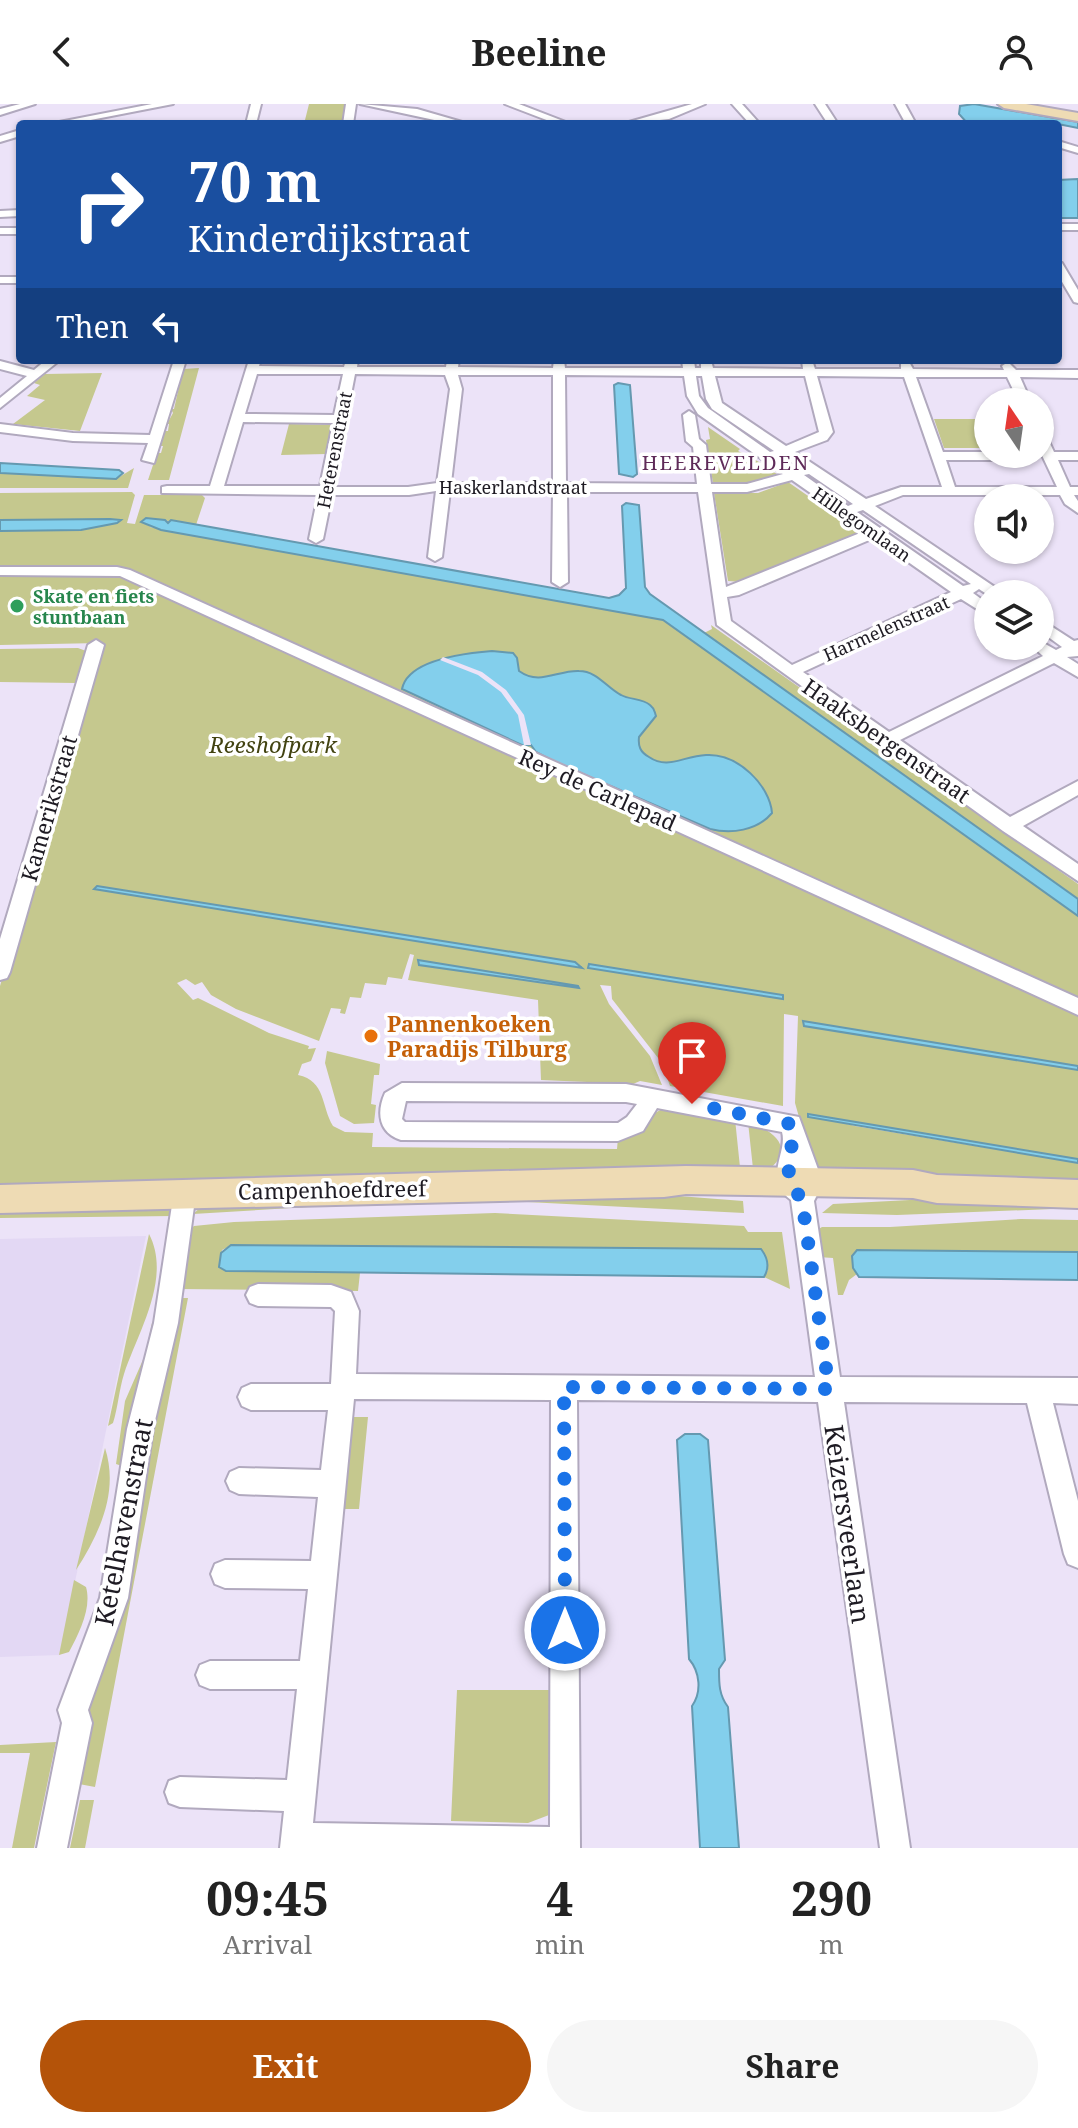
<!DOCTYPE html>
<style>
body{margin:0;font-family:"Noto Serif",serif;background:#f6f6f6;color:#222;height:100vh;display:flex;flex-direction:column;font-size:30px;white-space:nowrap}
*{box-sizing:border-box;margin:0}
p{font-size:26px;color:#767676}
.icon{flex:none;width:44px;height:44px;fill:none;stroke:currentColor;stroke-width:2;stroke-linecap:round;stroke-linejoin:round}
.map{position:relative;height:1744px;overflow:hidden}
.drawer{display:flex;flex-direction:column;background:#fff;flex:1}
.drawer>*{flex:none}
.guide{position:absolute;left:16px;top:16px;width:1046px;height:244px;border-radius:8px;box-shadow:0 2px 6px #0004;background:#1a4fa0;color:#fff;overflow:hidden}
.needle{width:52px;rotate:347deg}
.buttons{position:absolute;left:974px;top:284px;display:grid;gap:16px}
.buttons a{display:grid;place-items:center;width:80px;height:80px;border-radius:50%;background:#fff;box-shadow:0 2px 6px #0004;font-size:40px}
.pin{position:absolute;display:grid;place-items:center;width:68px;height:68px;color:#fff;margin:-82px -34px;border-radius:50% 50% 50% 0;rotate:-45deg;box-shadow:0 0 8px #0007}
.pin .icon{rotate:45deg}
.me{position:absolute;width:88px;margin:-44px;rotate:0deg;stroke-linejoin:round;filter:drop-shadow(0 0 6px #0008)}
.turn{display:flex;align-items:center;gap:28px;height:168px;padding:0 40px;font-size:36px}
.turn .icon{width:104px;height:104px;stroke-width:2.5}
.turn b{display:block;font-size:56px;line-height:68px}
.then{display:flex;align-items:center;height:76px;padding:0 40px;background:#0003;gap:16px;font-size:30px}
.eta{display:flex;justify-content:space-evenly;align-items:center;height:136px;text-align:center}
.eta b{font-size:48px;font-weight:700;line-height:56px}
.action{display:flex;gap:16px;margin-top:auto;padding:16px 40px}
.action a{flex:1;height:92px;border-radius:48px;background:#b45309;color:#fff;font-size:32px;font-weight:700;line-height:92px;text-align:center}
.action a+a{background:#f6f6f6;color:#222}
header{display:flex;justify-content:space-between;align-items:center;height:104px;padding:0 40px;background:#fff;font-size:36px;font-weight:700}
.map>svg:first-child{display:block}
.built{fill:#e3d8f4}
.green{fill:#c5c88e;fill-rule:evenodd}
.water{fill:#83cfec;stroke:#6599b0;stroke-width:2}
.pier{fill:#ece3f8}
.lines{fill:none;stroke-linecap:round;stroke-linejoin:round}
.street-casing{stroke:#b1a9be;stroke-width:4}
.secondary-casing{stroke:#b1a9be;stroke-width:4}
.street{fill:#fff;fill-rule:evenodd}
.secondary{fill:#eedbb4;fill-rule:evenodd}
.route{stroke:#1a73e8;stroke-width:14;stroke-dasharray:0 25.2}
.leisure-dot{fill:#2e9e5b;stroke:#fff;stroke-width:3}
.food-dot{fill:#e8710a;stroke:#fff;stroke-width:3}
.labels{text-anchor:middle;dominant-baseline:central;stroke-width:7;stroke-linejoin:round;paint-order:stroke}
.far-street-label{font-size:18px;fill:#1e1b23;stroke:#fff}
.far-leisure-label{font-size:18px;font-weight:bold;fill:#27864d;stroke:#fff;text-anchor:start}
.far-neighbourhood-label{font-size:20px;letter-spacing:2px;fill:#5f2b59;stroke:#fff}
.street-label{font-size:22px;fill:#1e1b23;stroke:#fff}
.park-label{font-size:22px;font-style:italic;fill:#424311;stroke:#fff}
.food-label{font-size:22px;font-weight:bold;fill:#c56008;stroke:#fff;text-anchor:start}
.near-street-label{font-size:26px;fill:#1e1b23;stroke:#fff}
</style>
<header><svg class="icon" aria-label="back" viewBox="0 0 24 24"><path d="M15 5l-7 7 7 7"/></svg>Beeline<svg class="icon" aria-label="person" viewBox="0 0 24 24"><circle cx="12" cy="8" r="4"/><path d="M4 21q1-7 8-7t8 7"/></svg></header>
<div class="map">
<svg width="1078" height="1744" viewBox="0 0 1078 1744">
<rect width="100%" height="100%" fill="#ece3f8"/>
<path class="built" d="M146 1132 60 1551 0 1553V1135Z"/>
<path class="green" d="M309 0H344L346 2 343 20H304Z
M199 264 169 376H148L157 349H161L163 342H160L165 327H168L169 320H167L173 309 171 305H174L183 265Z
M102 269 80 327 13 320 45 296 27 292 40 281 34 279 45 270Z
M934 315H977L988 344H944Z
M289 320 332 321 326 350 281 351Z
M708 323 740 345 738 347 761 359 755 362 760 367 768 365 777 370 754 379H713L706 336 710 335Z
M134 364 128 384H0V369L116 375Z
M788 378 860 428 741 478 728 477 714 389H758Z
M132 388 135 391 127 419 135 420 144 391H202L205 394 196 421 148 414 150 423 663 516 1078 812V962L803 918 804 922 1078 966V1055L808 1010 855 1022 1078 1059V1081L823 1068 811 1055 795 999 798 912 784 910 783 1002 670 982 662 959 612 895 611 882 600 881 609 900 650 952 662 981 640 977 633 980 541 976 538 896 408 876 414 851 410 850 402 875 388 873 386 881 365 879 361 894 350 893 345 910 340 909 341 905 331 904 319 937 236 905 211 891 202 878 195 881 186 875 177 879 193 896 198 894 269 929 309 942 308 945 316 944 311 957 302 960 298 971C326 977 321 1002 333 1022L345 1028 373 1029 372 1043 617 1045 618 1034 641 1028 653 1010 664 1004 735 1015 741 1073 0 1083V882L100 539 0 541V419L120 415 0 416V389ZM418 856 578 882 579 884 419 861Z
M711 521 1078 780V795L704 529 712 525Z
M78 544 86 547 66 621 63 622 76 579 0 578V545Z
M327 947 380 960 379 971H374L371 1000 376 1001 374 1019 354 1020 340 1012 325 959Z
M748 1018C788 1031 794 1055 754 1074Z
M653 1090 743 1097 744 1109 527 1098 408 1097 193 1110 208 1097Z
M929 1095 1078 1098V1104L897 1111 822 1109 833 1100Z
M164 1101 174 1112 0 1114V1105Z
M495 1109 744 1122 748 1128H782L790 1185 764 1173 768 1166 761 1145 232 1141 222 1146 220 1160 226 1167 360 1169 358 1187 179 1185 184 1130 194 1122 234 1118Z
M1021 1115 1078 1116V1148L857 1146 852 1152 857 1170 849 1176 843 1191H838L833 1154 818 1153 817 1126 822 1123H890Z
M149 1130C172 1174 138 1228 124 1270 119 1286 118 1303 113 1319L108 1322Z
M179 1194H188L95 1683 79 1680 84 1607Z
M163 1198 125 1363 116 1360 125 1297 145 1251 152 1219Z
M351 1313H368L359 1405H342Z
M105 1344C119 1387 100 1429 76 1466Z
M74 1476 86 1483C92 1504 79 1529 69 1548L59 1551Z
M457 1586H549V1711L528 1719 451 1717Z
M56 1638 34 1744H12L30 1649H0V1641Z
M80 1696H94L85 1744H70Z"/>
<path class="water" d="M974 0 1078 18V24L1058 20H968L959 10 960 2Z
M1078 75V114H1058V76Z
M618 279 630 281 637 370 633 373 619 370 614 281Z
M0 359 119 366 123 369 116 375 0 369Z
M626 399 639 401 645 483 650 490 1078 795V812L663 516 161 426 141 418 146 414 165 416 168 419 171 416 609 494 619 491 626 484 622 402Z
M0 416 110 415 121 416 117 419 81 426 0 427Z
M492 547 513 549 517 554 519 567C540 582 557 566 579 567 597 567 607 584 621 591 630 596 642 594 650 601 655 605 654 606 656 612L639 633C638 642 640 648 649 653 668 666 683 652 706 651 738 649 770 682 772 709 757 727 731 730 710 725L553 657 536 648 531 641 524 642 402 585C408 555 467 549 492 547Z
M97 782 575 858 582 864 94 785Z
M418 856 578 882 579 884 419 861Z
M589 860 783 891V895L588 864Z
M803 917 1078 962V966L804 922Z
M808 1010 1078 1055V1059L808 1013Z
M231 1141 761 1145C768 1154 770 1163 764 1173L226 1167 219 1163 221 1149Z
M857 1146 1078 1148V1176L859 1173 853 1164 852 1152Z
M685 1330H700L708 1336 725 1556 719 1565C719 1580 719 1591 728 1603L739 1744H700L692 1602C702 1588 700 1568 689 1555L677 1336Z"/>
<path class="pier" d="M443 553 482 568 506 586 524 611 531 641H524L518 611 501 588 478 571 440 556Z"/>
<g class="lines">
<g class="street-casing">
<path id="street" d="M20 0H35L0 11V5Z
M152 0H173L70 20H49Z
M251 0H261L256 20H246Z
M346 0H356L353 20H343Z
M360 0 417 5 469 20H453Z
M505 0H519L571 20H557Z
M692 0H705L669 15 622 20Z
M732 0H742L760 20H750Z
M815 0H825L838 20H828Z
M895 0H905L916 20H906Z
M20 26V32L0 38V32Z
M1058 37 1078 43V49L1058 43Z
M20 106V112L0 113V107Z
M1058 120H1078V126H1058Z
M0 124H20V130H0Z
M1058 158 1062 159 1078 186V199L1074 198 1058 171Z
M0 173H20V179H0Z
M46 256H60L0 304V294L27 272 0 265V257L34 266Z
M174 256H186L154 359 142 356 148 339 73 337 0 328V320L73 329 150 331Z
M249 256H261L259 262 344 263 346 256H358L357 263H446L447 256H459L458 263 553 264 554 256H564L565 264H683L682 256H694L695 264H701V256H711L713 264 803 265 802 256H812L815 265H901V256H908L913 265 1004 266 1002 262 1008 258 1016 266H1078V274L1020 273 1031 298H1019L1007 273H916L943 348H988L1000 352 993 356H946L955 383H1057L1040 347V328L1045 329 1054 348H1078V356H1058L1070 383H1078V391H1074L1078 397V409L1065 400 1060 391H903L875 402 1005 490 988 491 979 485 973 489 988 500V512L961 495 803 568 889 628 1043 552 1032 542H1040V537L1056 546 1062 543 1040 527V515L1074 537 1078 536V552L1067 553 1078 560V573L1054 559 900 636 1010 713 1078 677V691L1023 722 1078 760V777L1003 727 717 521 698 388H567L568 478 560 483 552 478 553 388 450 387 442 453 435 457 428 453 436 387 409 391H332L323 435 316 439 309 435 318 391 162 389V383L167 382H210ZM257 270H343L334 311 245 310ZM355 270 445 271 450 285 437 379 408 383H333ZM458 271H553V379H451L462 285ZM565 271 684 272 687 292 698 310 783 370 747 380H711L706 341 699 335 695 311 689 307 683 311 686 337 693 343 697 380 566 379ZM696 272H702L706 295 712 305 774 347 770 348 708 304 699 292ZM715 272H805L819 328 786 342 722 299ZM817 272 904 273 942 383H901L866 395 795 348 827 336 833 328ZM243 318 333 319 320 382H224ZM783 353 800 364 795 365 779 354ZM809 370 853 400 848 402 804 371ZM792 376 865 427 726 483 712 388H747ZM863 406 971 480 963 482 857 408ZM874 434 951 488 792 561 731 517 727 493 739 491Z
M0 463H117L130 466 1078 894V911L120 472 0 471Z
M96 536 104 541 10 868 7 874 0 876V835L88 541Z
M402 979 626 980 799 1013 823 1079 814 1097 840 1273 1078 1274V1300L1053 1299 1078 1397V1464L1068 1460 1064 1450 1027 1299 844 1298 910 1744H880L818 1298 577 1296 580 1744H280L284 1707 180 1703 169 1699 165 1688 169 1677 180 1673 287 1676 297 1585H210L200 1581 196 1571 200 1561 210 1557H300L308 1485 225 1484 215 1480 211 1470 215 1460 225 1456 311 1457 318 1393 239 1390 230 1386 226 1377 230 1368 239 1364 321 1366 328 1306H251L242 1302 238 1293 242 1284 251 1280H331L335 1207 331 1203 258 1202 250 1199 246 1191 250 1183 258 1180 331 1181 351 1188 359 1207 356 1270 815 1273 791 1096C762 1075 788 1049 782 1028L657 1004 643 1027 618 1037 401 1036C379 1029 376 1009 385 989ZM406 997 626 998 637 1000 627 1013 618 1019 405 1018 402 1015ZM354 1295 551 1296 550 1723 313 1719Z
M185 1078 193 1081 196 1088 178 1219 153 1325 128 1494 88 1606 92 1619 67 1744H37L62 1619 58 1606 100 1494 127 1325 154 1219 174 1088 177 1081Z"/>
</g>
<g class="secondary-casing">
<path id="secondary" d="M998 0H1026L1078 9V17L1004 4Z
M686 1062 913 1066 937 1071 1078 1076V1104L937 1099 913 1094 686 1090 664 1093 0 1109V1081Z"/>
</g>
<use href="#street" class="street"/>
<use href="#secondary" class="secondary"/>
</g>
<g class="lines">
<path class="route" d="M565 1526 564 1283 829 1285 802 1096C776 1061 797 1055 791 1020L692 1000"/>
</g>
<circle class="leisure-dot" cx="17" cy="502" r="8"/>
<circle class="food-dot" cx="371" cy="932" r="8"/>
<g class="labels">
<g class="far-street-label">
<text transform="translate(334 346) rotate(-79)">Heterenstraat</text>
<text x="513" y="383">Haskerlandstraat</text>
<text transform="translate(862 420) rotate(35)">Hillegomlaan</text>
<text transform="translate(886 524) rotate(-24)">Harmelenstraat</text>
</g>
<g class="far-leisure-label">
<text x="33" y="492">Skate en fiets<tspan x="33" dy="21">stuntbaan</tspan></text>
</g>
<g class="far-neighbourhood-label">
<text x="726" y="358">HEEREVELDEN</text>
</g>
<g class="street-label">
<text transform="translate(887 636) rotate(35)">Haaksbergenstraat</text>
<text transform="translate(598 685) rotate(24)">Rey de Carlepad</text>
<text transform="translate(48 704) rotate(-74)">Kamerikstraat</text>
<text transform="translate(332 1085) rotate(-1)">Campenhoefdreef</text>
</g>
<g class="park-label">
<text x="273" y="640">Reeshofpark</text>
</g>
<g class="food-label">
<text x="387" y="919">Pannenkoeken<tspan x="387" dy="25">Paradijs Tilburg</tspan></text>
</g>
<g class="near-street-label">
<text transform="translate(123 1418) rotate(-79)">Ketelhavenstraat</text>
<text transform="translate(848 1420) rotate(82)">Keizersveerlaan</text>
</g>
</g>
</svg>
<div class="buttons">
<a><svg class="needle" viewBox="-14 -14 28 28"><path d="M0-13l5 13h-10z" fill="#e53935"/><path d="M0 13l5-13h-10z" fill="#767676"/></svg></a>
<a><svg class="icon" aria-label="sound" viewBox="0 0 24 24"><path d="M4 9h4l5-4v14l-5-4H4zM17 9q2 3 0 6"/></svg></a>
<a><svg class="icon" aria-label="layers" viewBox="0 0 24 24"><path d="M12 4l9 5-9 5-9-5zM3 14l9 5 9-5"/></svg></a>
</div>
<div class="pin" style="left:692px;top:1000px;background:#d93025"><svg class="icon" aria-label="arrive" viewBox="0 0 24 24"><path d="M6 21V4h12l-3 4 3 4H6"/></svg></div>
<svg class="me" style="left:565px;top:1526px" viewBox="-20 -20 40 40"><circle r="17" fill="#1a73e8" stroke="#fff" stroke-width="3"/><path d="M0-11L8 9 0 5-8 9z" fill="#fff"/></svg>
<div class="guide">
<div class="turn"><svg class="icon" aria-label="right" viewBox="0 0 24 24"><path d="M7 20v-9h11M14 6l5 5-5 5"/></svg><div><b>70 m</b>Kinderdijkstraat</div></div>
<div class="then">Then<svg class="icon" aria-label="left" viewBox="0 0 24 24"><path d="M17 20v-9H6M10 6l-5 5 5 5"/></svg></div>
</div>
</div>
<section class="drawer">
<div class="eta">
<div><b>09:45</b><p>Arrival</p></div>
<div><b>4</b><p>min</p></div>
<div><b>290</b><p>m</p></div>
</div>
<div class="action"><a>Exit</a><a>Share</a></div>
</section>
